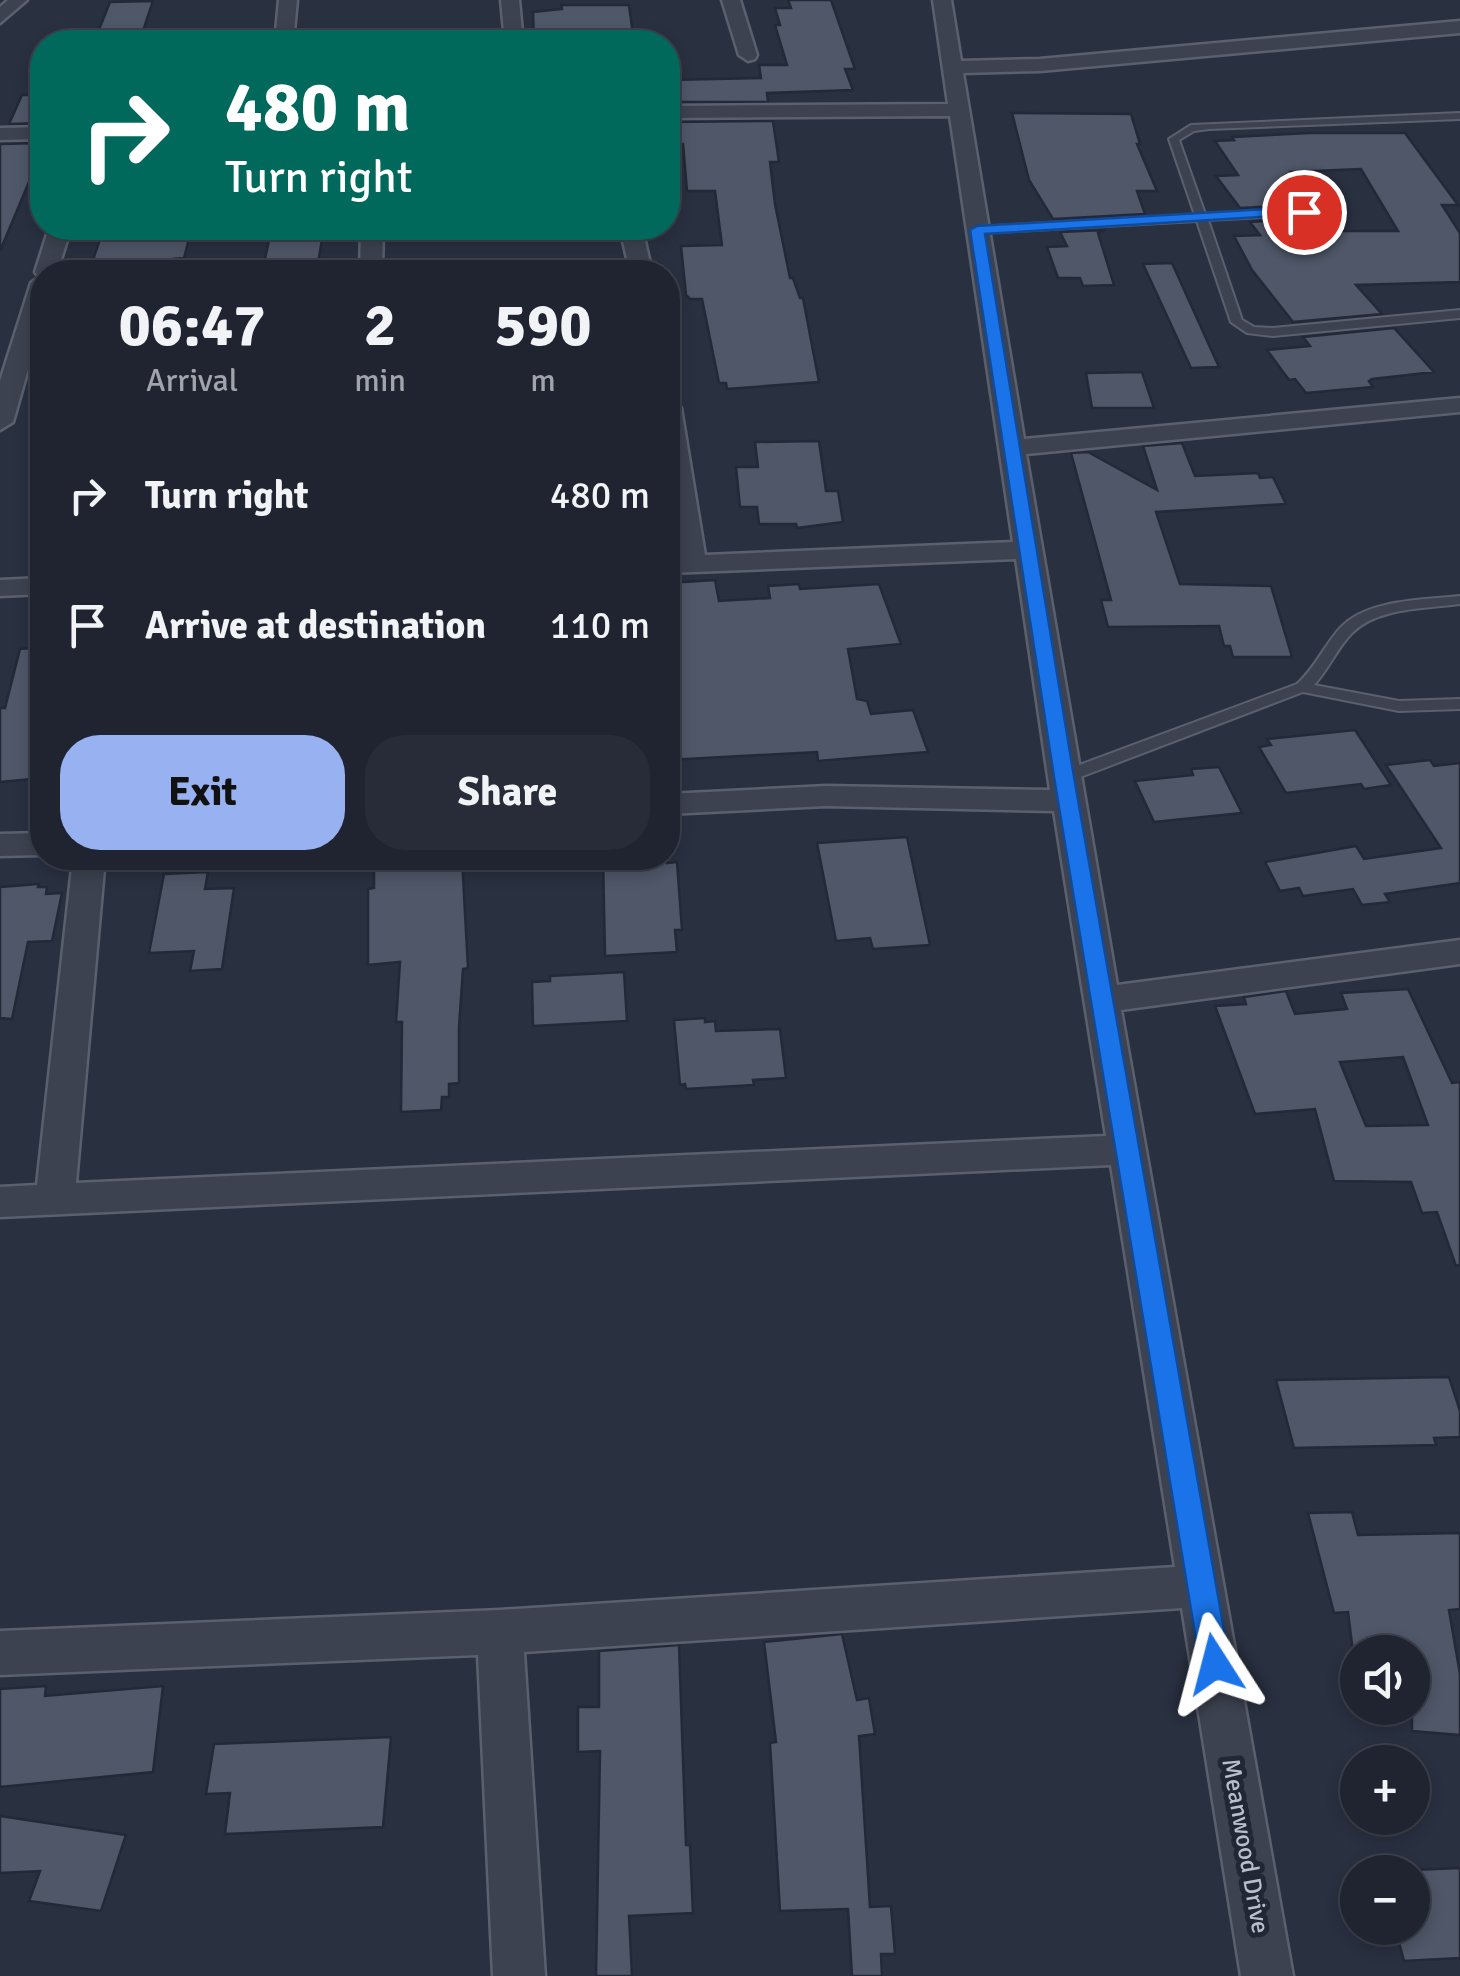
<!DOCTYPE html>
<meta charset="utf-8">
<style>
body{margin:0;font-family:Signika,sans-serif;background:#272c38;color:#f1f3f6;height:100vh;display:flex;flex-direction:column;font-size:38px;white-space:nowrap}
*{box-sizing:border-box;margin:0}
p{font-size:32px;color:#a1a4ab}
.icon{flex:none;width:55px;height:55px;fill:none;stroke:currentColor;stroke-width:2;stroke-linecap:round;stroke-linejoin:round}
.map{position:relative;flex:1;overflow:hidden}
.sheet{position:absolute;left:30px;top:260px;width:650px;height:610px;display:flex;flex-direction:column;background:#1f2430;border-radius:40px;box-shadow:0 5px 15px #0003,0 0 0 2px #3c414c}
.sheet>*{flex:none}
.guide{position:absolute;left:30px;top:30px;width:650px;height:210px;border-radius:40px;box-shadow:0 5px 15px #0003,0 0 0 2px #3c414c;background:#00695c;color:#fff;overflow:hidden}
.tools{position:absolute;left:1340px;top:1635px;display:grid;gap:20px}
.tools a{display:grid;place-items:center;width:90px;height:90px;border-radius:50%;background:#1f2430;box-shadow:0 5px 15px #0003,0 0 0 2px #3c414c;font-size:50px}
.pin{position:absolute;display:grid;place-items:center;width:85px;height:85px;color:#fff;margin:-42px;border:5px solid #fff;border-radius:50%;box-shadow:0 2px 10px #0007}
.me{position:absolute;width:110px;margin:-55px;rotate:351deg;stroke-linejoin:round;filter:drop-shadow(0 0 8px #0008)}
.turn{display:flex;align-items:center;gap:35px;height:210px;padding:0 30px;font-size:45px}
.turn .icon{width:130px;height:130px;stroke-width:2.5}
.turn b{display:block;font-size:70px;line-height:85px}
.eta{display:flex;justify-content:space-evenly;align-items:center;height:170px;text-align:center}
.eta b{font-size:60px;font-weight:700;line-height:70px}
.button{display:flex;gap:20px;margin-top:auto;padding:20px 30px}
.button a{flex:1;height:115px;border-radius:40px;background:#98b1f0;color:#111;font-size:40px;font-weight:700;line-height:115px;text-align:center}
.button a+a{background:#272c38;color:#f1f3f6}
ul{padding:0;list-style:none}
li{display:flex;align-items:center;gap:30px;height:130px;padding:0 30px}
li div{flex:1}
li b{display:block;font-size:38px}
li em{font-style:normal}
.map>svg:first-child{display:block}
.building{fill:#4f5768;stroke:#232937;stroke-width:2.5;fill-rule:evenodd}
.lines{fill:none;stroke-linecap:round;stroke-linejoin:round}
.service-casing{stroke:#5a606d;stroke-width:4}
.minor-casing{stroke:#5a606d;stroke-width:5}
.service{fill:#3c4250;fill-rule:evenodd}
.minor{fill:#3c4250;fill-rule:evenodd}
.route{fill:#1a73e8;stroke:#114b97;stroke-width:2.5}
.labels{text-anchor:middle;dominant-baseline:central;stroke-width:10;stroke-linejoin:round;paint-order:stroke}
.street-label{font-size:25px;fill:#b9beca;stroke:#212735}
</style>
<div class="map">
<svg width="1460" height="1976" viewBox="0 0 1460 1976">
<rect width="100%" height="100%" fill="#293040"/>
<path class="building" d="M788 0H831L855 69H845L853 90 767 93 768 102H668V80L761 78 759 65H787L775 25H780L775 8H791Z
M153 1 141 37H96L110 2Z
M561 5H629L634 42H534L533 12 562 9Z
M22 95H42V123L9 124Z
M1012 113 1131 114 1140 144H1137L1157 191H1137L1145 214 1053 219 1029 180Z
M773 121 779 162H770L775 204 790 278H793L800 298H803L819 382 727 389 726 383H719L702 299H690L686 295 681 246 722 245 715 191H687L683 144H668V122Z
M1310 133H1405L1458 205H1442L1460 233V282L1356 285 1382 314 1293 322 1252 270 1234 236 1260 235 1250 222 1328 217 1339 231H1398L1361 169 1291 172 1318 204 1240 208 1216 176 1238 175 1215 141 1234 140 1232 137Z
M42 143V163H37L0 251V144Z
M288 228H324L317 269 313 272H262L271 231Z
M186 229 191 231 184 258 173 259 169 272H89L100 239 111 238 113 230Z
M1105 230 1098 233 1114 285 1083 286 1080 278H1058L1047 247 1067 246 1060 232Z
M1172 263 1219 367 1191 368 1143 264Z
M1394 328 1434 372 1372 379 1369 381 1373 387 1306 393 1295 379 1289 380 1267 350 1310 346 1303 337Z
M1142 372 1154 408H1092L1086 373Z
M819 441 826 491H838L843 522 797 528 796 524H759L757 507H740L736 467H758L755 442Z
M1182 443 1195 476 1258 473 1260 478 1273 477 1286 504 1156 512 1180 584 1271 586 1292 657H1233L1230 646H1224L1219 626 1108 627 1101 600H1111L1071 453 1088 452 1157 490 1143 446Z
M715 580 719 601 770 598 768 586 799 584 800 589 879 584 901 644 848 649 857 699 867 701 871 714 913 710 928 752 818 761 817 752 668 760V699H679L671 646H668V583Z
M42 647V778L0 782V708H5L20 649Z
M1355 730 1391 785 1364 789 1361 784 1286 793 1259 747 1271 745 1267 739Z
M1430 760 1434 766 1460 763V883L1385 894 1390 902 1362 905 1353 889 1303 896 1299 888 1280 891 1265 862 1356 846 1364 859 1441 848 1386 765Z
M1219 767 1242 813 1154 822 1135 781 1193 775 1191 769Z
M907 837 930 945 873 949 870 938 836 941 817 843Z
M388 858H462L468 968 463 969 459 1027V1083L449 1084V1097H442L441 1110 401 1112 402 1022H396L400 962 368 965V889L374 888V868L389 867Z
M603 858H667V863L677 862 682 930H675L677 952 605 956Z
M208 872 205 889 234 888 222 969 190 971 194 951 149 953 164 874Z
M39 884 38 887H47L46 894 62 893 52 941 28 942 12 1019 0 1018V887Z
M624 972 627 1021 533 1026 532 982 550 981V976Z
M1408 989 1452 1083 1460 1082V1265L1456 1266 1437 1212 1422 1213 1411 1182 1334 1181 1315 1109 1255 1114 1215 1006 1246 1004 1244 997 1286 991 1295 1014 1347 1009 1341 993ZM1403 1057 1428 1125 1366 1126 1340 1062Z
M705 1018V1022L715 1021 716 1031 780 1029 786 1078 753 1080 754 1085 686 1089 685 1084 680 1085 674 1020Z
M1449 1377 1460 1411V1437L1434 1438 1436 1445 1294 1448 1276 1380Z
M1352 1512 1358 1535 1460 1533V1609L1449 1610 1460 1674V1735L1412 1731V1652H1353L1348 1612 1334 1613 1308 1513Z
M842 1634 857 1700 869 1698 875 1734 859 1736 870 1907 891 1906 895 1954H881L882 1976H852L848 1909 780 1911 770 1743 776 1742 764 1642Z
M679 1645 686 1845H690L693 1913 629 1916 632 1976H596L600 1751 578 1752V1707H599V1651Z
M46 1686 45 1696 163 1686 153 1772 0 1787V1689Z
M391 1737 383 1827 225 1834 230 1793 206 1794 214 1744Z
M0 1816 126 1835 101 1911 29 1901 40 1871 0 1873Z
M1460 1868V1958L1404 1961 1395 1928H1412V1870Z"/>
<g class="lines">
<g class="service-casing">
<path id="service" d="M1460 113V119L1209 129 1194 131 1179 140 1205 214 1338 207 1343 210 1338 213 1208 220 1242 320 1254 327 1273 328 1460 310V318L1273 336 1247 333 1231 322 1197 221 977 233 972 230 977 227 1195 215 1169 139 1191 125Z
M1460 596V604C1426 609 1378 607 1352 633 1337 648 1329 669 1314 685L1399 701 1460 699V709L1399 711 1303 692 1070 781 1064 782 1056 777 1058 773 1297 684C1315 668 1324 646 1340 628 1367 599 1423 600 1460 596Z"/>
</g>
<g class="minor-casing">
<path id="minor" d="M8 0H27L0 23V7Z
M279 0H297L293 42H275Z
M501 0H519L523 42H505Z
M722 0H740L757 55 755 59 748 61 739 55Z
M933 0H951L961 61 1040 59 1460 21V33L1040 71 963 73 1024 439 1460 398V412L1026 454 1117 985 1460 940V964L1121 1010 1293 1976H1241L1182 1608 524 1652 545 1976H493L478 1655 0 1675V1631L500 1610 1175 1567 1111 1165 0 1217V1187L37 1185 73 858H105L76 1183 1106 1136 1054 811 826 806 668 814V794L826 786 1050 790 1016 559 668 573V557L678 556 668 488V400L681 408 705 555 1013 542 950 116 668 118V106L948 104Z
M42 127V139L0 140V128Z
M49 228H71L57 272H42V320L13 422 0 430V381L31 283 39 277 35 272Z
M361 228H383L382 272H360Z
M620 228H642L652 272H630Z
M42 578V594L0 596V580Z
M42 833V855L0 856V834Z"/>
</g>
<use href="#service" class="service"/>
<use href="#minor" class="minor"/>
</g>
<path class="route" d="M1304 207 1308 209V214L985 234 1074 777 1230 1664 1226 1674 1215 1679 1204 1674 1200 1664 1054 777 970 230 977 226Z"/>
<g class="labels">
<g class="street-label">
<text transform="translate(1246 1846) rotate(80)">Meanwood Drive</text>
</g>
</g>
</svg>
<div class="tools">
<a><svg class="icon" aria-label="sound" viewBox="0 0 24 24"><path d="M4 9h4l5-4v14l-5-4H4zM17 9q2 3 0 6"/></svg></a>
<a>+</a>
<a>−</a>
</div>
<div class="pin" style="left:1304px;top:212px;background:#d93025"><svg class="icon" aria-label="arrive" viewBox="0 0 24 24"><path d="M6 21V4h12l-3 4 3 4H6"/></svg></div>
<svg class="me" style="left:1215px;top:1664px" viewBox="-20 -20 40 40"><path d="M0-17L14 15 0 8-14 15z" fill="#1a73e8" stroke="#fff" stroke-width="4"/></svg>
<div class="guide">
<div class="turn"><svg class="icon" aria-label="right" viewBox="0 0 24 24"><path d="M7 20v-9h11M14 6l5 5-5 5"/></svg><div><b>480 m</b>Turn right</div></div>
</div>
<section class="sheet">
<div class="eta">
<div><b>06:47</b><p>Arrival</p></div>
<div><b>2</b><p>min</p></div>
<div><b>590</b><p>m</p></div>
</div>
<ul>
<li><svg class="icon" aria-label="right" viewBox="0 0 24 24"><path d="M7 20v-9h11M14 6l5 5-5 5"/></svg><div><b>Turn right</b></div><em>480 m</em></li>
<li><svg class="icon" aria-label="arrive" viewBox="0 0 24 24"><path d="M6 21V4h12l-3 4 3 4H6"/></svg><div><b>Arrive at destination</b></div><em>110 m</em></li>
</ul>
<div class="button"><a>Exit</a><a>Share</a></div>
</section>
</div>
